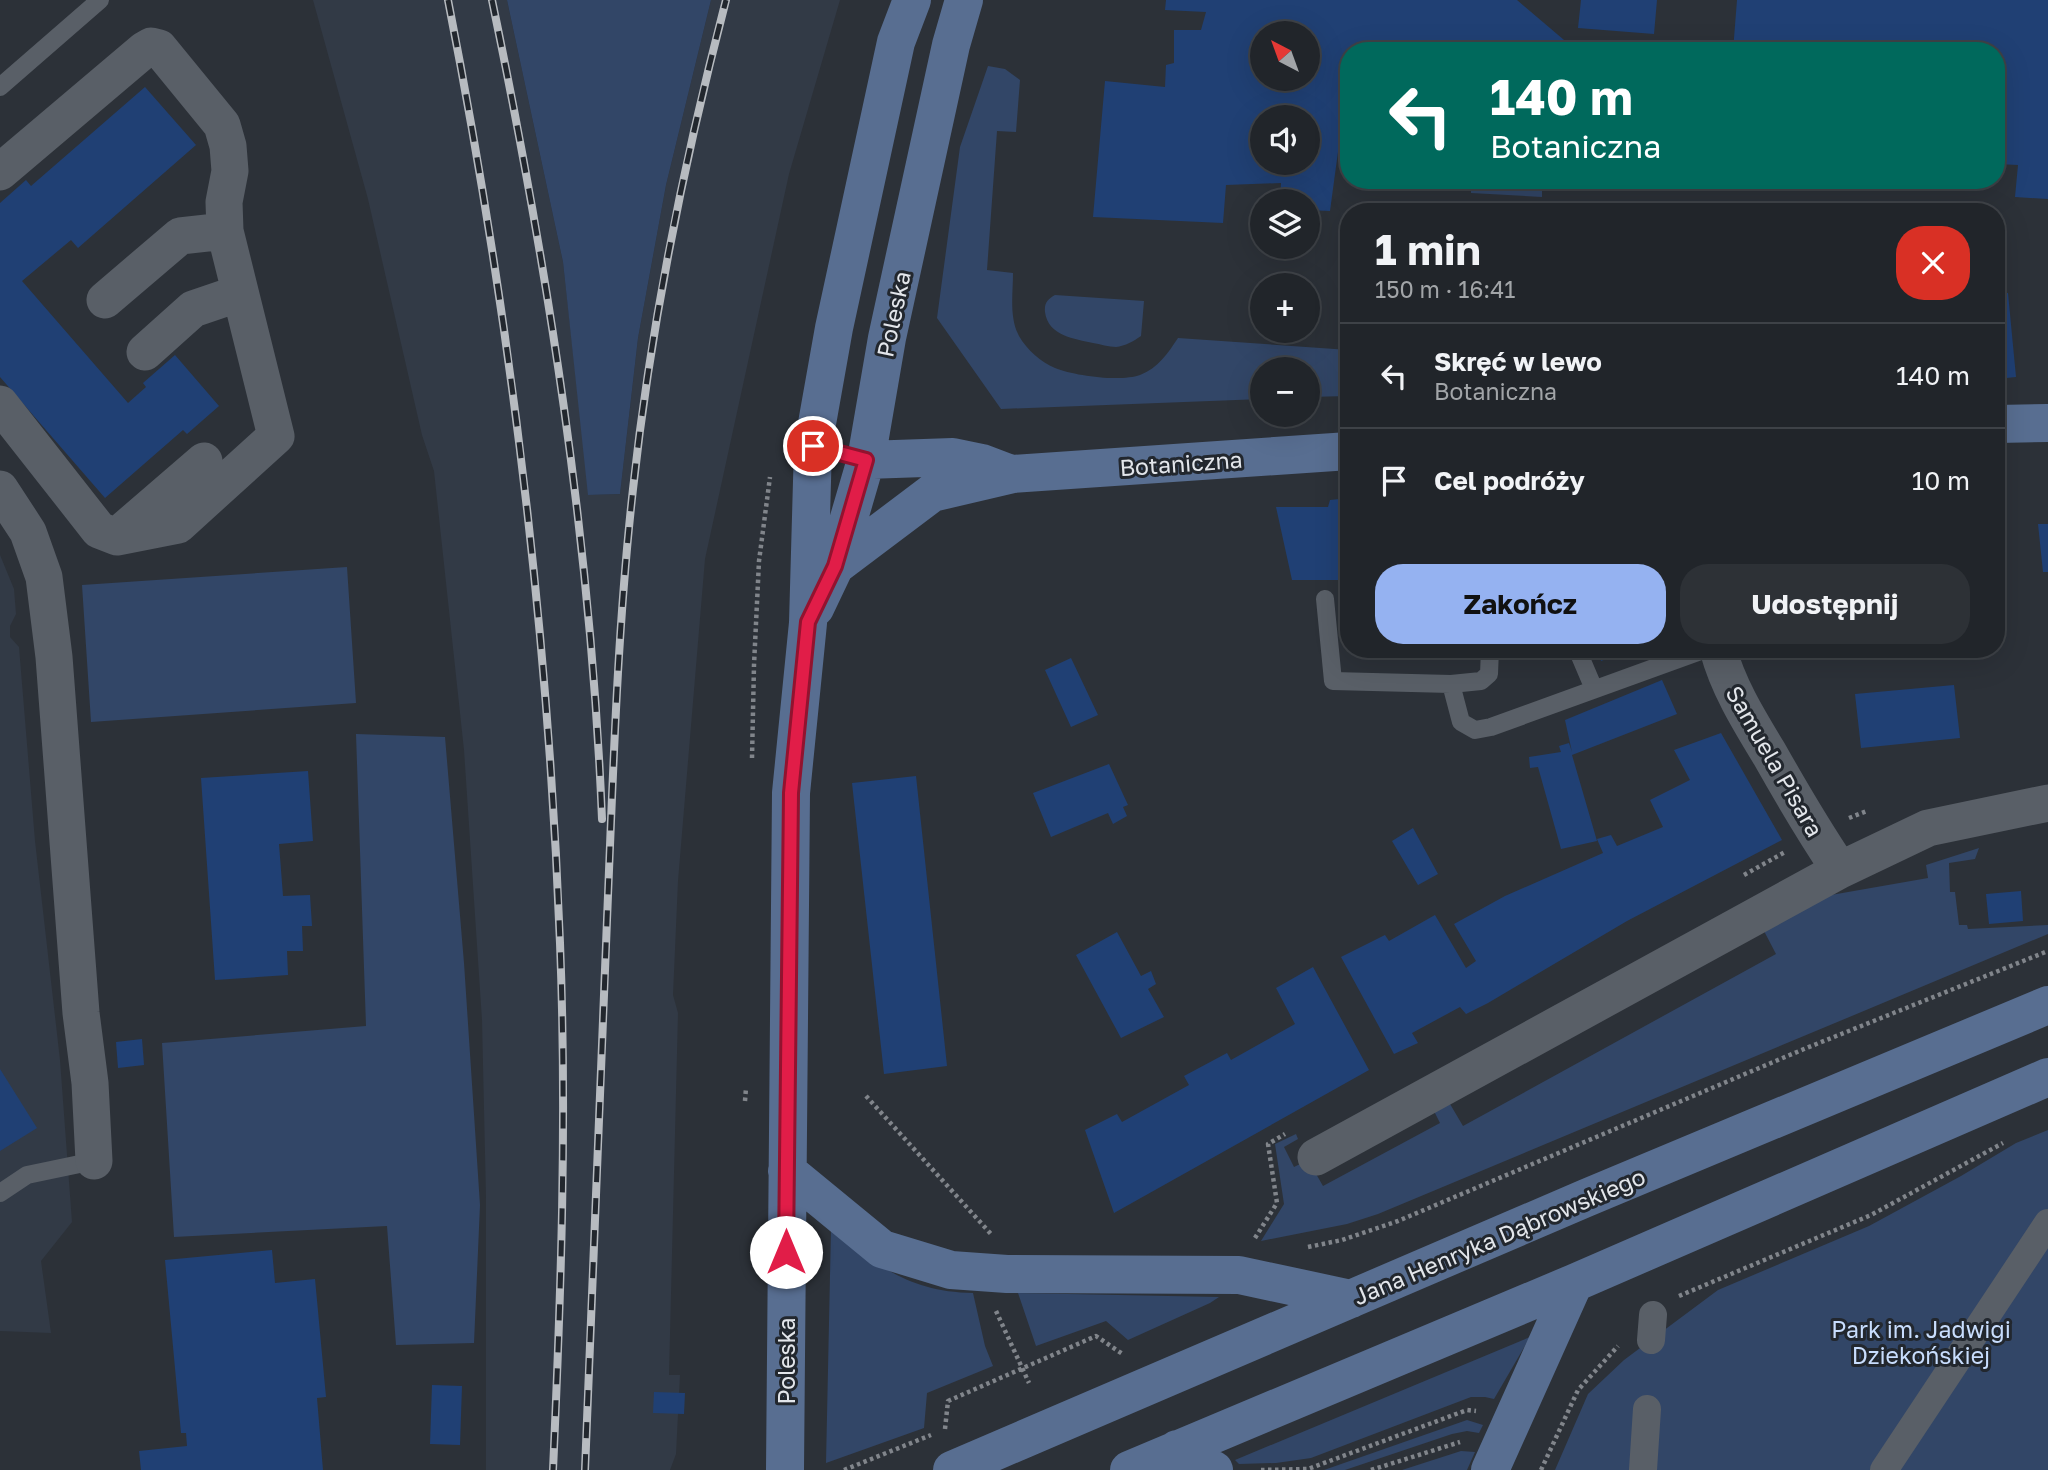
<!DOCTYPE html>
<html lang="pl">
<meta charset="utf-8">
<style>
body{margin:0;font-family:"Golos Text",sans-serif;background:#2d3136;color:#f1f3f6;height:100vh;display:flex;flex-direction:column;font-size:26px;white-space:nowrap}
*{box-sizing:border-box;margin:0}
p{font-size:23px;color:#a2a5a8}
.icon{flex:none;width:38px;height:38px;fill:none;stroke:currentColor;stroke-width:2;stroke-linecap:round;stroke-linejoin:round}
.map{position:relative;flex:1;overflow:hidden}
.panel{position:absolute;left:1340px;top:203px;width:665px;height:455px;display:flex;flex-direction:column;background:#21252a;border-radius:28px;box-shadow:0 7px 28px #0002,0 0 0 2px #3e4247}
.panel>*{flex:none}
.banner{position:absolute;left:1340px;top:42px;width:665px;height:147px;border-radius:28px;box-shadow:0 7px 28px #0002,0 0 0 2px #3e4247;background:#00695c;color:#fff;overflow:hidden}
.needle{width:46px;rotate:319deg}
.buttons{position:absolute;left:1250px;top:21px;display:grid;gap:14px}
.buttons a{display:grid;place-items:center;width:70px;height:70px;border-radius:50%;background:#21252a;box-shadow:0 7px 28px #0002,0 0 0 2px #3e4247;font-size:35px}
.pin{position:absolute;display:grid;place-items:center;width:60px;height:60px;color:#fff;margin:-30px;border:4px solid #fff;border-radius:50%;box-shadow:0 2px 7px #0007}
.me{position:absolute;width:77px;margin:-38px;rotate:0deg;stroke-linejoin:round;filter:drop-shadow(0 0 5px #0008)}
.turn{display:flex;align-items:center;gap:24px;height:147px;padding:0 35px;font-size:32px}
.turn .icon{width:91px;height:91px;stroke-width:2.5}
.turn b{display:block;font-size:49px;line-height:60px}
.round{display:grid;place-items:center;flex:none;width:74px;height:74px;border-radius:28px;background:#2d3136}
.overview{display:flex;align-items:center;justify-content:space-between;height:119px;padding:0 35px}
h1{font-size:42px;font-weight:700;line-height:52px}
.primary-button{display:flex;gap:14px;margin-top:auto;padding:14px 35px}
.primary-button a{flex:1;height:80px;border-radius:28px;background:#95b2f1;color:#111;font-size:28px;font-weight:700;line-height:80px;text-align:center}
.primary-button a+a{background:#2d3136;color:#f1f3f6}
ul{padding:0;list-style:none}
li{display:flex;align-items:center;gap:21px;height:105px;padding:0 35px;border-top:2px solid #3e4247}
li div{flex:1}
li b{display:block;font-size:26px}
li em{font-style:normal}
.map>svg:first-child{display:block}
.built{fill:#323a46}
.green{fill:#324667}
.building{fill:#204074;fill-rule:evenodd}
.lines{fill:none;stroke-linecap:round;stroke-linejoin:round}
.path{stroke:#81858b;stroke-width:4.5;stroke-dasharray:3.5 3.5;stroke-linecap:butt}
.service{stroke:#595f67;stroke-width:18}
.pedestrian{stroke:#595f67;stroke-width:28}
.minor{stroke:#595f67;stroke-width:37}
.secondary{stroke:#586e91;stroke-width:38}
.rail-casing{stroke:#b7bbc0;stroke-width:8}
.rail{stroke:#22272e;stroke-width:5;stroke-dasharray:16;stroke-linecap:butt}
.route-casing{stroke:#92132f;stroke-width:18}
.route{stroke:#e11d48;stroke-width:12}
.labels{text-anchor:middle;dominant-baseline:central;stroke-width:6;stroke-linejoin:round;paint-order:stroke}
.street-label{font-size:23px;fill:#e3e6eb;stroke:#22272e}
.park-label{font-size:23px;fill:#c8ddfd;stroke:#22272e}
</style>
<div class="map">
<svg width="2048" height="1470" viewBox="0 0 2048 1470">
<rect width="100%" height="100%" fill="#2c3138"/>
<path class="built" d="M313 0H507L563 262 589 495 620 494 638 338 666 185 711 0H840L789 174 705 559 678 881 673 995 678 1013 669 1375H680L676 1454 670 1470H486V1198L482 1020 464 750 434 471 422 435 368 199Z
M0 555 14 589 16 614 10 626V637L19 647 35 841 60 1060 72 1222 41 1261 51 1333 0 1331Z"/>
<path class="green" d="M507 0H711L666 185 638 338 620 494 588 495 563 262Z
M988 66 1005 69 1020 80 1016 132 997 131 987 270 1013 273C1013 294 1009 317 1019 336 1027 350 1041 362 1055 368 1075 376 1120 382 1140 375 1158 368 1168 353 1178 338L1349 350V396L1307 397V369H1262V399L1001 409 937 318 960 147Z
M1471 180H1542V197L1471 193Z
M1055 295 1144 301 1141 336C1134 341 1125 346 1116 347 1109 347 1100 344 1093 343 1075 339 1048 336 1045 312 1044 303 1048 299 1055 295Z
M347 567 356 703 91 722 82 585Z
M356 734 445 737 464 963 480 1205 474 1343 396 1345 387 1226 174 1237 162 1043 366 1026Z
M1979 848 1975 859 1949 863 1950 892H1955L1959 925H1967L1968 929 2048 925V934L1378 1214 1347 1224 1261 1241 1284 1204 1275 1144 1296 1134 1298 1139 1284 1147 1294 1167 1308 1160 1323 1186 1440 1123 1434 1111 1450 1104 1463 1126 1776 954 1764 931 1831 895 1928 878 1926 865Z
M2048 1130V1470H1555L1588 1394 1624 1360 1718 1290 1869 1226 1961 1176 2016 1143Z
M831 1229C877 1266 911 1292 973 1293L985 1346 993 1366 927 1393 924 1428 826 1463Z
M1018 1293 1219 1297 1210 1303 1128 1340 1106 1321 1036 1346Z
M1530 1337 1494 1399 1485 1397H1471L1311 1458 1276 1463 1239 1464 1235 1460Z
M1467 1420 1483 1425 1479 1433 1467 1431 1452 1434 1345 1470H1324Z
M1461 1451 1475 1452 1467 1470H1402Z"/>
<path class="building" d="M1166 0H1517L1577 51H1349V100H1345L1330 211 1307 210V201H1280L1281 183 1226 185 1223 223 1093 217 1105 81 1165 87 1166 65 1174 63V30H1201L1206 12 1165 10ZM1262 33H1307V79H1262ZM1262 117H1307V163H1262Z
M1581 0H1657L1654 34 1578 28Z
M1737 0H2048V199L2015 197 2018 165 1997 164V51H1733Z
M145 87 196 145 78 248 71 240 22 281 128 403 146 387 143 383 175 355 219 406 187 434 183 430 105 498 0 377V203L26 180 31 186Z
M2008 293 2016 377 1997 379V294Z
M1349 498V580H1292L1276 507H1328L1330 500Z
M2038 524H2048V572H2043Z
M1599 649H1632L1601 661Z
M1071 658 1098 715 1071 727 1045 670Z
M1662 680 1677 714 1572 755 1597 841 1561 849 1538 767 1530 768 1529 757 1561 752 1559 746 1569 743 1572 752 1565 720Z
M1954 685 1960 738 1861 748 1855 694Z
M1721 733 1782 840 1627 921 1488 1003 1466 1014 1460 1007 1412 1033 1418 1043 1394 1054 1341 957 1385 935 1389 941 1435 915 1466 968 1476 961 1454 924 1505 896 1603 853 1597 839 1611 835 1617 846 1663 827 1650 800 1690 780 1674 750Z
M1109 764 1128 805 1123 807 1127 816 1113 824 1108 813 1051 837 1033 793Z
M308 771 313 841 279 844 283 896 310 895 312 926H302L303 951H287L288 975 215 980 201 778Z
M916 776 947 1066 884 1074 852 783Z
M1413 828 1438 874 1418 885 1392 841Z
M2021 891 2023 921 1989 924 1986 894Z
M1117 932 1141 976 1151 971 1156 984 1148 989 1164 1017 1121 1038 1076 955Z
M1313 967 1369 1070 1114 1213 1085 1130 1117 1114 1122 1122 1189 1085 1184 1076 1227 1053 1231 1060 1295 1024 1276 988Z
M142 1039 144 1065 118 1068 116 1042Z
M0 1069 37 1128 0 1151Z
M272 1250 275 1283 315 1279 326 1397 317 1398 323 1470H141L139 1451 187 1446 186 1433H181L165 1260Z
M432 1385 462 1386 460 1445 430 1444Z
M654 1392 685 1393 684 1414 653 1413Z"/>
<g class="lines">
<path class="path" d="M752 758 754 665 759 561 770 477
M1849 818 1867 811
M1744 875 1785 852
M866 1096 991 1234
M745 1101 746 1088
M1255 1238 1277 1203 1268 1144 1285 1134
M1308 1247 1342 1240 1398 1221 1804 1049 2048 951
M1679 1296 1871 1215 2003 1143
M996 1311 1029 1383
M945 1429 948 1401 1096 1336 1124 1355
M844 1470 931 1435
M1261 1470 1308 1469 1467 1410 1476 1411
M1371 1470 1460 1442
M1541 1470 1578 1390 1618 1346"/>
<path class="service" d="M0 87 100 0
M1325 599 1333 681 1451 684 1461 722 1475 730 1491 727 1706 649
M1577 649 1594 689
M1451 684 1481 681 1489 674 1490 649
M0 1193 27 1175 94 1161"/>
<path class="pedestrian" d="M1651 1340 1653 1315
M1643 1470 1647 1409
M1884 1470 2048 1223"/>
<path class="minor" d="M0 172 144 50 151 46 159 48 222 125 228 146 230 171 224 202 225 231 276 436 178 525 117 537 99 530 0 404
M105 300 180 236 225 231
M145 352 193 309 240 293
M0 489 28 532 44 577 54 657 81 1013 90 1083 94 1161
M117 536 204 461
M1718 649C1728 687 1750 722 1770 755 1792 794 1815 833 1840 870
M1316 1157 1840 870 1928 828 2048 803"/>
<path class="secondary" d="M1997 424 2048 423
M866 460 953 457 982 463 1011 474
M835 566 932 493 1013 474 1349 451
M815 608 835 566 866 460 887 338 951 45 964 0
M787 1171 882 1249 951 1270 1007 1274 1239 1275 1351 1299
M1177 1449 1214 1470
M785 1470 791 793 808 623 813 446 834 328 896 42 912 0
M952 1470 1586 1198 2048 1005
M1129 1470 1574 1283 2048 1077
M1490 1470 1574 1283"/>
<g class="rail-casing">
<path id="rail" d="M448 0C509 311 548 626 560 943 567 1119 561 1294 553 1470
M492 0C548 269 591 544 602 819
M585 1470C592 1287 600 1103 607 920 613 776 617 632 633 489 651 323 684 161 726 0"/>
</g>
<use href="#rail" class="rail"/>
</g>
<g class="lines">
<g class="route-casing">
<path id="route" d="M786 1252 791 793 808 622 835 566 866 460 813 446"/>
</g>
<use href="#route" class="route"/>
</g>
<g class="labels">
<g class="street-label">
<text transform="translate(893 314) rotate(-78)">Poleska</text>
<text transform="translate(1181 463) rotate(-4)">Botaniczna</text>
<text transform="translate(1775 761) rotate(60)">Samuela Pisara</text>
<text transform="translate(1499 1236) rotate(-23)">Jana Henryka Dąbrowskiego</text>
<text transform="translate(786 1361) rotate(-90)">Poleska</text>
</g>
<g class="park-label">
<text x="1921" y="1329">Park im. Jadwigi<tspan x="1921" dy="26">Dziekońskiej</tspan></text>
</g>
</g>
</svg>
<div class="buttons">
<a><svg class="needle" viewBox="-14 -14 28 28"><path d="M0-13l5 13h-10z" fill="#e53935"/><path d="M0 13l5-13h-10z" fill="#a2a5a8"/></svg></a>
<a><svg class="icon" aria-label="sound" viewBox="0 0 24 24"><path d="M4 9h4l5-4v14l-5-4H4zM17 9q2 3 0 6"/></svg></a>
<a><svg class="icon" aria-label="layers" viewBox="0 0 24 24"><path d="M12 4l9 5-9 5-9-5zM3 14l9 5 9-5"/></svg></a>
<a>+</a>
<a>−</a>
</div>
<div class="pin" style="left:813px;top:446px;background:#d93025"><svg class="icon" aria-label="arrive" viewBox="0 0 24 24"><path d="M6 21V4h12l-3 4 3 4H6"/></svg></div>
<svg class="me" style="left:786px;top:1252px" viewBox="-20 -20 40 40"><circle r="19" fill="#fff"/><path d="M0-13L10 11 0 6-10 11z" fill="#e11d48"/></svg>
<div class="banner">
<div class="turn"><svg class="icon" aria-label="left" viewBox="0 0 24 24"><path d="M17 20v-9H6M10 6l-5 5 5 5"/></svg><div><b>140 m</b>Botaniczna</div></div>
</div>
<section class="panel">
<div class="overview"><div><h1>1 min</h1><p>150 m · 16:41</p></div><a class="round" style="background:#d93025;color:#fff"><svg class="icon" aria-label="close" viewBox="0 0 24 24"><path d="M6 6l12 12M18 6L6 18"/></svg></a></div>
<ul>
<li><svg class="icon" aria-label="left" viewBox="0 0 24 24"><path d="M17 20v-9H6M10 6l-5 5 5 5"/></svg><div><b>Skręć w lewo</b><p>Botaniczna</p></div><em>140 m</em></li>
<li><svg class="icon" aria-label="arrive" viewBox="0 0 24 24"><path d="M6 21V4h12l-3 4 3 4H6"/></svg><div><b>Cel podróży</b></div><em>10 m</em></li>
</ul>
<div class="primary-button"><a>Zakończ</a><a>Udostępnij</a></div>
</section>
</div>
